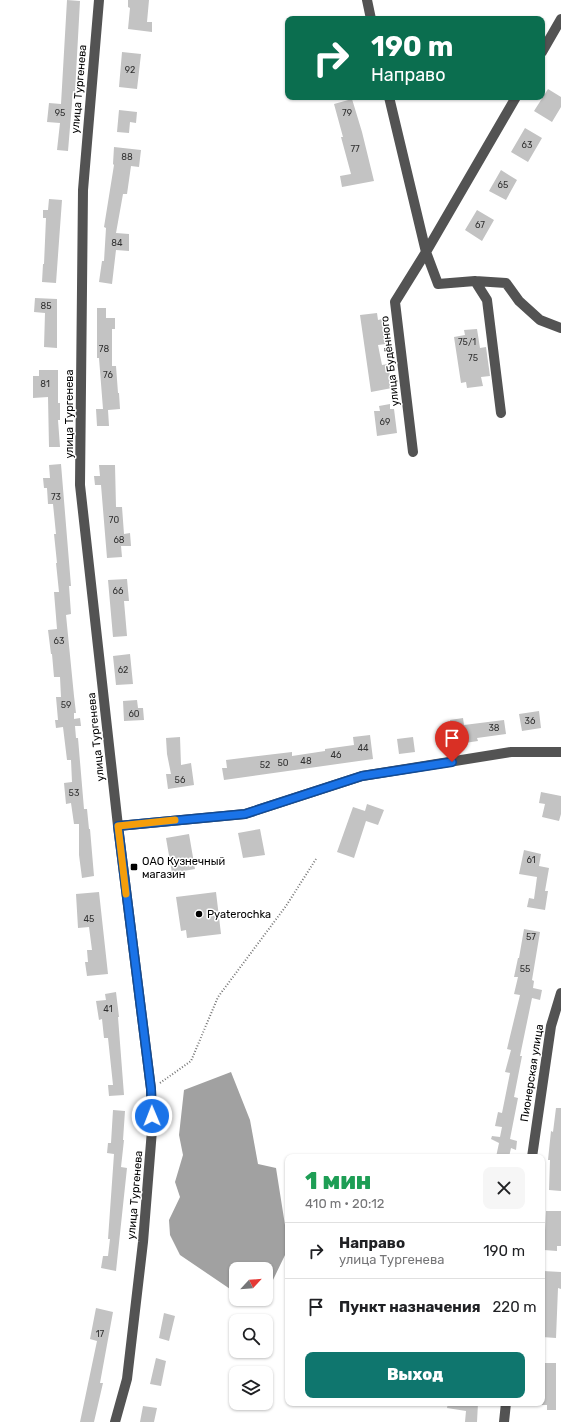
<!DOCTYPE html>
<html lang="ru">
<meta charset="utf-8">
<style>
body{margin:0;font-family:Rubik,sans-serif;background:#f6f6f6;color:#202124;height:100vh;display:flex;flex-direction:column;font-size:15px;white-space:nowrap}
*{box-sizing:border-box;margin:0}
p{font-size:13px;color:#757577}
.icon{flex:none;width:22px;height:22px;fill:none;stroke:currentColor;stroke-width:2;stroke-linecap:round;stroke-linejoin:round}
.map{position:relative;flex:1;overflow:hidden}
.details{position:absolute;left:285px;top:1154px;width:260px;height:252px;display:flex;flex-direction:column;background:#fff;border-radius:8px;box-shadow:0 1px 3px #0004}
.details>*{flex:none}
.guide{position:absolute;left:285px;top:16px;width:260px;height:84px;border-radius:8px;box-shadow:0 1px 3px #0004;background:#0b6e4f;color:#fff;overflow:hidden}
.needle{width:26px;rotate:64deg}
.tools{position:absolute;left:229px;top:1262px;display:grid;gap:8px}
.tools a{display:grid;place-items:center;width:44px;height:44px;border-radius:8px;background:#fff;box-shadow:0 1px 3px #0004;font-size:20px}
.pin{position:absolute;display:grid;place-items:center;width:34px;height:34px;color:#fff;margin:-41px -17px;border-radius:50% 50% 50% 0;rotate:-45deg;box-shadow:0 0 4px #0007}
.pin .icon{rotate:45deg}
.me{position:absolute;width:44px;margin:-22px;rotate:359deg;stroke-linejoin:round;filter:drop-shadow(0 0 3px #0008)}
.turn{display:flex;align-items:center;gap:14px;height:84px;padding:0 20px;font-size:18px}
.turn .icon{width:52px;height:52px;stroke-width:2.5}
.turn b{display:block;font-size:28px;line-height:34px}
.round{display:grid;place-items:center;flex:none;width:42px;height:42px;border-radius:8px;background:#f6f6f6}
.summary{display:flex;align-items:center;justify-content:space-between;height:68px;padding:0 20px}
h1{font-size:24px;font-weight:800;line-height:30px;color:#1e9e55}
.primary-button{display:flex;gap:8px;margin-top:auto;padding:8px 20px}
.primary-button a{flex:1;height:46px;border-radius:8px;background:#0f766e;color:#fff;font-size:16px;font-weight:800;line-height:46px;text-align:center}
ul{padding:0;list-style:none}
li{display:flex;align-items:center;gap:12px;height:56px;padding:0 20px;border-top:1px solid #e0e0e0}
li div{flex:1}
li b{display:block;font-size:15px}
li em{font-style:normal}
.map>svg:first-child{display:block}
.water{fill:#a1a1a1}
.building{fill:#c3c3c3}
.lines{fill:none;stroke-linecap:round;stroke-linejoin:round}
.path{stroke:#757575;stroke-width:2;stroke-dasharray:1 2;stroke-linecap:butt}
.minor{stroke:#535353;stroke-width:10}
.route-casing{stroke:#114b97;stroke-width:10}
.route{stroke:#1a73e8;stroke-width:7}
.slow{stroke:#f59e0b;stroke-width:7}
.poi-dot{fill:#000;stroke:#fff;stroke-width:1.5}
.labels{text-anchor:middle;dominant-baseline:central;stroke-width:3;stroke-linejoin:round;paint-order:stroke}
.number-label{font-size:9px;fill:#313131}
.street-label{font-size:11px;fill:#000;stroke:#fff}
.poi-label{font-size:11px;fill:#000;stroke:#fff;text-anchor:start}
</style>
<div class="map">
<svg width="561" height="1422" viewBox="0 0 561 1422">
<rect width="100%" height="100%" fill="#fff"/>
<path class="water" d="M231 1072 250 1120 258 1164 276 1168 285 1225 286 1253 272 1282 266 1289V1269H236V1293L180 1255 170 1235 169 1220 180 1197 175 1182 183 1155 179 1135 184 1090Z"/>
<path class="building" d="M67 0 80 1 75 92 73 91 68 151 57 150 60 123 47 122 49 103 61 104Z
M128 0H149L147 22H152V32L128 29 130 8 128 7Z
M122 52 141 54 137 89 119 87Z
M548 89 561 97V107L552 122 534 111Z
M352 99 362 132 374 181 342 187 340 176 351 174 341 137H343L334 104Z
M119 110 137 112 136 123 130 122 129 133 117 132Z
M525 128 542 138 528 162 511 152Z
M114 147 141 150 139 167 131 166 127 194H123L116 233 129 234V251L116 250 112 284 99 282 102 261H104L106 228 104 227 114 165 113 164Z
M501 170 517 180 506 200 489 191Z
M49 199 62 200 56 283 42 282 43 264H44L46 218H43V210H48Z
M477 210 494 220 482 241 465 230Z
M35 298 57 299V348L44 347 45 313 34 312Z
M97 308H106V318H115V329H112V366H116L118 393H119L120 409 108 410 109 426H97L96 409H103L99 358H97Z
M377 313 378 320 382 319 386 344 378 345 382 365 388 364 392 388 371 392 360 315Z
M477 329 480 348 486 347 490 376 481 377 483 386 467 388 466 382 461 383 454 337 465 335 464 330Z
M39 370H58V403H60V420H58L60 447H49L48 397 33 398V376H39Z
M390 404V409H394L397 433 377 436 374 411H380L379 406Z
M61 464 71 586H69L71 614 66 615 74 696 76 713H74V719L80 718 81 726H75L76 738H78L84 809H87L89 829H90L94 876 82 878 79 855V824H74L71 803 66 804 64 783 72 782 71 760H67L63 727 56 728 55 720H58L56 697H61L60 677H54L52 654H51L48 630 57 629 54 592H59L56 563H57L54 534H56L53 504H48L47 488H44L43 478H50L49 465Z
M99 465H115L116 507H122L124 534 130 533 131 546H121L122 557 107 558 101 485H95L94 476H100Z
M127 579 129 601H124L127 636 113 637 108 580Z
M130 654 133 684 116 685 113 656Z
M137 700 138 708H143L144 720 124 721 123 701Z
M539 711 541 728 522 731 519 714Z
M463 718 464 725 504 720 506 734 477 738 478 741 458 744 456 729H451L450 720Z
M370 735 373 759 224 780 222 768H227L226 760 292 752V756L325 751V749L354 745 353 737Z
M180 737 181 765 191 763 194 785 168 789 166 774H171L167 754 166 738Z
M413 737 415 752 399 754 397 739Z
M541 792 561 796V814L559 821 542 817 545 804 539 803Z
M367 804 384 810 378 825 366 821 354 858 337 852 353 807 365 811Z
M260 829 265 855 243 858 238 833Z
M189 834 195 869 172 873 166 838Z
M524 850 541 854 539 866 549 868 545 891H548L545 910 527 907 529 898 534 899 537 877 519 874Z
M99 892 108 974 87 976 85 962H88L87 950H92L89 927 78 928 76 894Z
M216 892 221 934 187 938 186 930 181 931 176 897Z
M524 929 540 932 532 980 534 981 533 988 542 990 540 1000 532 998 520 1056H522L514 1097 518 1098 510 1139 517 1141 516 1150 511 1148 509 1157H496L499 1143 491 1139 492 1136 500 1137 502 1127 495 1126 498 1112 502 1113 510 1073 505 1072 511 1050 507 1049 520 995 514 994 518 977H514L518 958H519Z
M116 992 119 1017H118L124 1095 109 1096 108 1085H113L108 1038H104L102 1019 99 1020 96 1001 106 1000 105 994Z
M556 1108H561V1191L549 1190 550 1160H548L551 1131 553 1132Z
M113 1110 125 1111 123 1140H124L121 1167 127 1168 116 1271 101 1268 103 1256H108L110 1239H108L114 1154 107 1153 108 1143H111Z
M546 1211H561V1246H557V1251L544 1250Z
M543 1271 561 1272V1289L558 1288 556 1338 542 1337V1291Z
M96 1308 113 1312 100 1383H103L94 1422H80L97 1341 90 1339Z
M164 1313 175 1316 169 1341 159 1338Z
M156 1358 166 1361 161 1386 150 1384Z
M542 1363H556V1410H547V1405H542Z
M448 1403H478L477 1422H465L466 1411 447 1408Z
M143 1406 157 1408 154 1422H140Z"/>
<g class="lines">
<path class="path" d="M160 1083 191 1061 218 997 286 906 316 859"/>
<path class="minor" d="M99 0 83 190 80 485 118 826 151 1089 152 1130 143 1242 127 1379 115 1422
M367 0 371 19
M542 52 561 19
M389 97 426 252 438 284 475 281 506 283 519 301 540 320 561 328
M475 281 487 300 501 413
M413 452 395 302 426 252 516 97
M118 826 245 814 362 776 511 752H561
M532 1157 551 1026 561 993
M504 1422 506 1403"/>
</g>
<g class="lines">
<g class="route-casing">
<path id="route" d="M152 1116 151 1089 118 826 245 814 362 776 452 762"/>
</g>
<use href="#route" class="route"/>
<path class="slow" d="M126 894 118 826 175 820"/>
</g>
<g class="poi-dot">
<rect x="130" y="863" width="8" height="8" rx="2"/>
<circle cx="199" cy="914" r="4"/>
</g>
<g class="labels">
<g class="number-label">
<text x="130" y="70">92</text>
<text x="60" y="113">95</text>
<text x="347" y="113">79</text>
<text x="527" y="145">63</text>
<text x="355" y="149">77</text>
<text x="127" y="157">88</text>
<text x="503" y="185">65</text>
<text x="480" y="225">67</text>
<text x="117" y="243">84</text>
<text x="46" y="306">85</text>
<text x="467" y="342">75/1</text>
<text x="104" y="349">78</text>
<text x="473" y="358">75</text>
<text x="108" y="375">76</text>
<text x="45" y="384">81</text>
<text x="385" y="422">69</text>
<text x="56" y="497">73</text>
<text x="114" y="520">70</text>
<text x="119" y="540">68</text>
<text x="118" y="591">66</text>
<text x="59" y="641">63</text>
<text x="123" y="670">62</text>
<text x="66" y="705">59</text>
<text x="134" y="714">60</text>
<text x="530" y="721">36</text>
<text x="494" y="728">38</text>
<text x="363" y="748">44</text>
<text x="336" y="755">46</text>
<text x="306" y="761">48</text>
<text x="283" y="763">50</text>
<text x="265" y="765">52</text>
<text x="180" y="780">56</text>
<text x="74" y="793">53</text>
<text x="531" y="860">61</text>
<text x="89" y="919">45</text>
<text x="531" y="937">57</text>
<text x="525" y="969">55</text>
<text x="108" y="1009">41</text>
<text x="100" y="1334">17</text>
</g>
<g class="street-label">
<text transform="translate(79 89) rotate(-85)">улица Тургенева</text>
<text transform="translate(390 361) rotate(-97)">улица Будённого</text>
<text transform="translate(69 414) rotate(-90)">улица Тургенева</text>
<text transform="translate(96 737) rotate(-96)">улица Тургенева</text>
<text transform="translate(532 1073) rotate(-81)">Пионерская улица</text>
<text transform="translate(135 1195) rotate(-85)">улица Тургенева</text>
</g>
<g class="poi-label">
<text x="142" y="861">ОАО Кузнечный<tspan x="142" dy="13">магазин</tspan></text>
<text x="207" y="914">Pyaterochka</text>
</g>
</g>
</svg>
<div class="tools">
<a><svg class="needle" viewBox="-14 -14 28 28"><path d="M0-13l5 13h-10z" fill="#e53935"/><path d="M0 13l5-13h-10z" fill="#757577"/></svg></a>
<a><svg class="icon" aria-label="search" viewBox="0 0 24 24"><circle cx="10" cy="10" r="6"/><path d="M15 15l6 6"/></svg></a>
<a><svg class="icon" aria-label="layers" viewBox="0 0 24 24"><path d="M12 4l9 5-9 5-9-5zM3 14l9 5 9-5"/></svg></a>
</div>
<div class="pin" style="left:452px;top:762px;background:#d93025"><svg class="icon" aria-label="arrive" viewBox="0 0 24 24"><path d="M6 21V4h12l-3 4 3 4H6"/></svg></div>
<svg class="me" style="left:152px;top:1116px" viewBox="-20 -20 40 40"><circle r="17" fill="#1a73e8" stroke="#fff" stroke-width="3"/><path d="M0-11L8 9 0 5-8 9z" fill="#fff"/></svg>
<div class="guide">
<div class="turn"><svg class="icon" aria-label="right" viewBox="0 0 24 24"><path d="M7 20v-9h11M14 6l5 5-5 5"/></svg><div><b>190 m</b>Направо</div></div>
</div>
<section class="details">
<div class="summary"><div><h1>1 мин</h1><p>410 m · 20:12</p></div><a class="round"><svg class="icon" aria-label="close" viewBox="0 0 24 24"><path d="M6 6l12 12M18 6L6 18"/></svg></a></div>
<ul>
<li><svg class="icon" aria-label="right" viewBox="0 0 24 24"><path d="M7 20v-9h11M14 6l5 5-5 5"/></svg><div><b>Направо</b><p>улица Тургенева</p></div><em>190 m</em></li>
<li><svg class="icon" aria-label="arrive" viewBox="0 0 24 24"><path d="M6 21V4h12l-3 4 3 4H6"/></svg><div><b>Пункт назначения</b></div><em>220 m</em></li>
</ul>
<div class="primary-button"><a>Выход</a></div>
</section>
</div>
